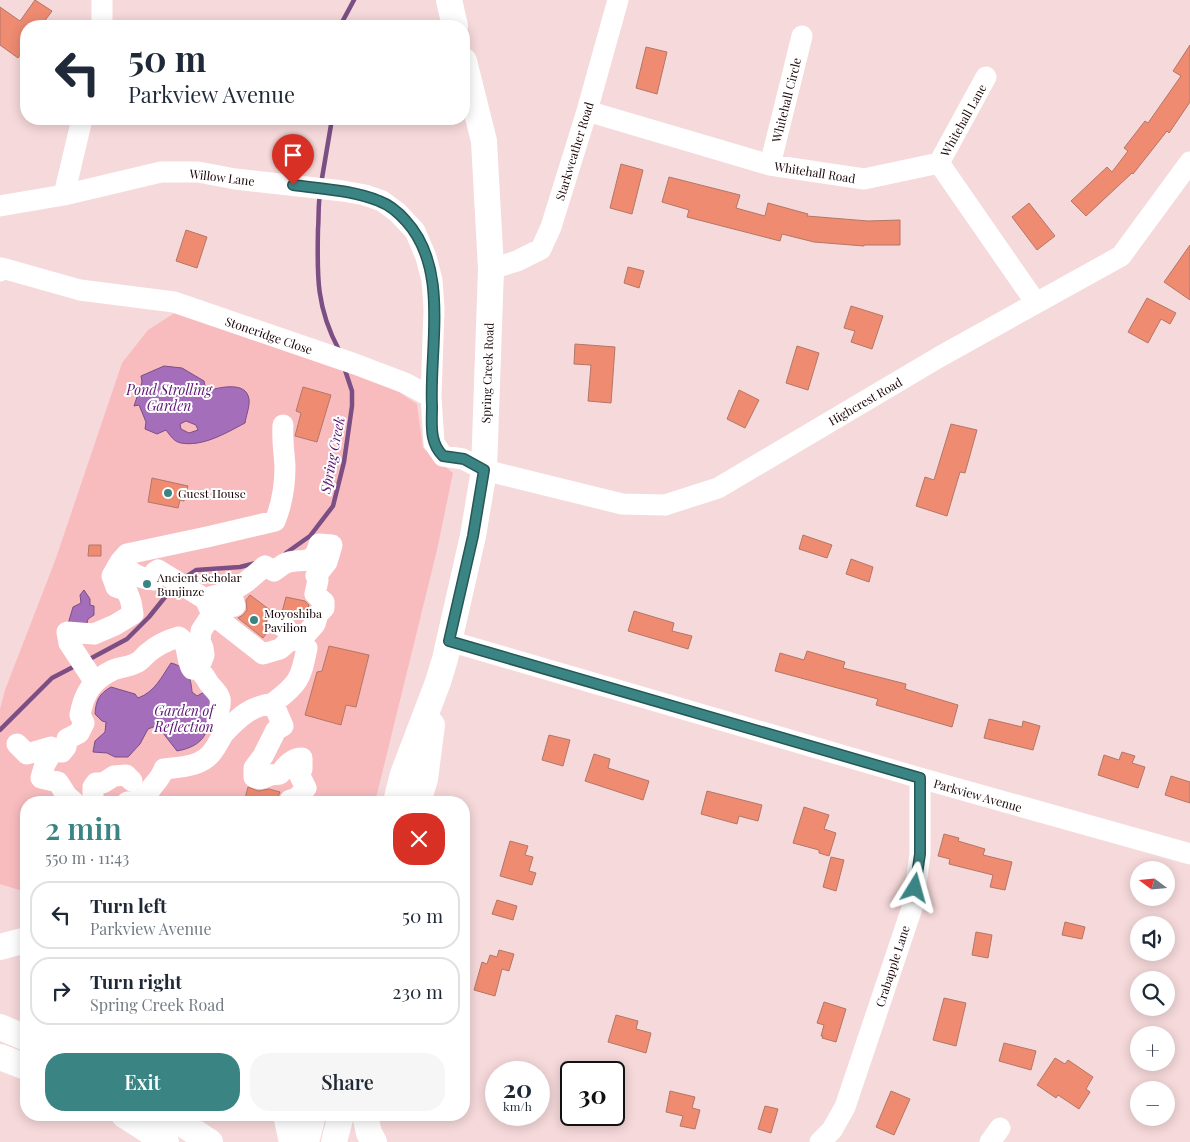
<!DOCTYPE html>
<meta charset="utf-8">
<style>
body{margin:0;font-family:"Playfair Display",serif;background:#f6f6f7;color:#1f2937;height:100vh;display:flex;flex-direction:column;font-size:19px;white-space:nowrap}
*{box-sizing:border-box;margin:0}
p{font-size:16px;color:#747a83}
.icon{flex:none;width:28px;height:28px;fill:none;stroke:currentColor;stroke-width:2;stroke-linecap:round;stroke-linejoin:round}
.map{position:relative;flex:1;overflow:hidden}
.sheet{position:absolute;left:20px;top:796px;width:450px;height:325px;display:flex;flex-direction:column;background:#fff;border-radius:20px;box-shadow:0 2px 12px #0003}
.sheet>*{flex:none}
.hud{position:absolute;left:20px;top:20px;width:450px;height:105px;border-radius:20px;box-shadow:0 2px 12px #0003;background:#fff;color:#1f2937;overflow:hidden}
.needle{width:32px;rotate:286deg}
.fabs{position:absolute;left:1130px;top:861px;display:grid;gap:10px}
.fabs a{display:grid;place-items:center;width:45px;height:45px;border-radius:50%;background:#fff;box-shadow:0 2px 12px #0003;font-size:25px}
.speed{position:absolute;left:485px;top:1061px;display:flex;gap:10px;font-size:25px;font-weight:700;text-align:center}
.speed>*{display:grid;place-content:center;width:65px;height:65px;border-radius:50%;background:#fff;box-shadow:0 2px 12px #0003;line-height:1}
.speed small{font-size:12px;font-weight:400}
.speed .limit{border:2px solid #111;border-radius:8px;background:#fff;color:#111}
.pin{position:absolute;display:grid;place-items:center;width:42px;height:42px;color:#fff;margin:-51px -21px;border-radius:50% 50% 50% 0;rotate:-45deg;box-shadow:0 0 5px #0007}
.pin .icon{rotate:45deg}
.me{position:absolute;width:55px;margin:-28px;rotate:8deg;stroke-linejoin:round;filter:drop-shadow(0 0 4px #0008)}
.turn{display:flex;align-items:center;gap:18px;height:105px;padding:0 25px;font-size:22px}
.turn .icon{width:65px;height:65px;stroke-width:2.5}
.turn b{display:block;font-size:35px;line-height:42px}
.round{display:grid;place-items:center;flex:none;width:52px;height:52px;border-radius:20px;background:#f6f6f7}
.headline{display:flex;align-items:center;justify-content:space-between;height:85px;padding:0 25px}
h1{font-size:30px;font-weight:600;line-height:38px;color:#3b8484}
.button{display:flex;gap:10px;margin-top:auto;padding:10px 25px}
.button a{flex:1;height:58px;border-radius:20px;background:#3b8484;color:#fff;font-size:20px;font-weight:600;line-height:58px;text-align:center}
.button a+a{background:#f6f6f7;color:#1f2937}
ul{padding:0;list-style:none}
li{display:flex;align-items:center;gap:15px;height:68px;margin:0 10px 8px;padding:0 15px;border:2px solid #e0e1e3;border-radius:20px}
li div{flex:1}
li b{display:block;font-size:19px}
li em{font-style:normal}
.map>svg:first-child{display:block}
.green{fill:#f8bcbf}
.water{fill:#a46eba;stroke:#7b4e84;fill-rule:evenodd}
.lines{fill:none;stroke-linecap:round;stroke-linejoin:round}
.stream{stroke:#7b4e84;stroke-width:4.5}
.building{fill:#ee8b71;stroke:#b37767}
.minor{stroke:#fff;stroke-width:21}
.major{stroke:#fff;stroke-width:26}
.route-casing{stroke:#265656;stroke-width:12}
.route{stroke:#3b8484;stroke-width:9}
.poi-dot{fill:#3b8484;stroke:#fff;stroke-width:2}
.labels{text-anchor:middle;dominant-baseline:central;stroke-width:4;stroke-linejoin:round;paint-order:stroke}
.street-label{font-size:12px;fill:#1a0507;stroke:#fff}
.poi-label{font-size:12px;fill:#1a0507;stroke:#fff;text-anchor:start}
.water-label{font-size:14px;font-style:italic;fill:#5c1474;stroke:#fff}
</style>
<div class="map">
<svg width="1190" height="1142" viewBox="0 0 1190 1142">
<rect width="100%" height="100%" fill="#f6d9da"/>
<path class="green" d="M176 312 393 388 417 404 423 448 453 473 437 550 375 802H26V892L0 884V709L5 690 55 561 122 363 148 330Z"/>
<path class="water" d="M164 366 182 368 204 381 206 391C218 388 246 380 249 399 250 406 246 416 245 423 226 433 203 447 181 443 174 442 170 435 166 430L157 434 145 429 146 422 139 405 134 406 142 382 141 376ZM186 421 196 425 198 430 189 433 181 429 180 424Z
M84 590 90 599V605L94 606V615L88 619 87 623 68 624 73 607 81 603 80 595Z
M171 663C187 667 191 677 192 692L197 696 206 691 212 695C210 724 211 745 177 751L163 733 156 726 148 729 140 744 128 757H115L107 753 93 752 95 741 105 732 106 722 102 721 95 714C96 700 99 694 111 687L135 694 138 698C155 692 162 676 171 663Z"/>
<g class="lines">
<path class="stream" d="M340 26 354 0
M321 184 332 119
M320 194C318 206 319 217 318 229 317 276 316 307 339 350
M286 553 310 536 333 506 344 462 352 406V391L344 367
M184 578 196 570 240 567 256 563
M86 661 127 639 149 617 174 586
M0 730 52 678 77 665"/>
</g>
<path class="building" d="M35 0 52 11 41 26H26V47L18 58 0 45V7L20 21Z
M1190 45V102L1169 133 1167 131 1133 174 1132 173 1086 216 1071 201 1107 167 1112 172 1128 151 1124 148 1145 121 1148 123 1181 76 1173 71Z
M646 47 667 52 657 94 636 88Z
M621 164 643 170 632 214 610 208Z
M669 177 740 195 736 208 765 216 768 203 808 214 807 216 868 221 900 220V245H864V246L814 242 782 234 780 241 687 217 689 210 662 202Z
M1029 203 1055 236 1037 250 1012 217Z
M186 230 207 237 197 268 176 261Z
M1190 245V300L1164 282Z
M628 267 644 271 639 288 624 283Z
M1147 298 1176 313 1170 324 1161 319 1148 343 1128 332Z
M851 306 883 316 872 349 851 342 855 331 844 328Z
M575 344 615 347 611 403 588 401 591 365 574 364Z
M797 346 819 353 808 390 786 383Z
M303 387 331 395 317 442 295 436 301 413 296 411Z
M739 390 759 400 745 428 727 419Z
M951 424 977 430 965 473 960 472 947 516 916 506 925 477 934 480Z
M152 478 188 486 184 501 180 500 178 508 148 502Z
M803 535 832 545 827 558 799 549Z
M89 545H101V556H88Z
M851 559 873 567 869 582 846 574Z
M250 595 274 613 267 619 266 625 268 631 263 638 238 618 243 615 247 610 246 600Z
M286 597 305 601 309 605 304 618 282 612Z
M634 611 674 623 672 631 692 636 688 649 628 631Z
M329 646 369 655 356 707 346 705 341 725 305 715 317 672 322 671Z
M807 651 845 662 843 668 906 684 905 689 958 705 952 727 876 705 878 699 775 671 780 653 804 660Z
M989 719 1022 727 1023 721 1040 726 1033 750 984 738Z
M549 735 570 740 563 766 542 760Z
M1122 752 1135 756 1132 763 1145 767 1138 788 1098 775 1104 755 1119 760Z
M594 754 610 759 608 768 649 781 643 800 585 781Z
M1171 776 1190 782V803L1165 795Z
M248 787 258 791 269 789 280 792 278 797V802H244Z
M707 791 762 805 758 821 739 816 737 824 701 814Z
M804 807 829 815 824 829 836 833 829 856 819 853V850L793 843Z
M944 834 959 838 958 841 985 849 983 855 1012 862 1005 890 990 887 993 875 949 864 950 859 938 856Z
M510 841 528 846 525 855 533 857 529 871 536 873 532 885 500 876Z
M831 857 844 860 836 891 823 887Z
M497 900 517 906 513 920 492 914Z
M1065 922 1085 927 1082 939 1062 935Z
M976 932 992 935 988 958 972 955Z
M499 950 514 954 509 971 502 969 495 996 474 990 482 962 487 964 490 955 497 957Z
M944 998 966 1003 956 1046 933 1040Z
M824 1002 846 1009 836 1042 822 1038 823 1036H821L824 1025 817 1023Z
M616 1015 638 1021 636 1029 651 1033 646 1053 608 1042Z
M1004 1043 1036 1051 1031 1070 999 1061Z
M1055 1058 1065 1064 1068 1060 1093 1077 1086 1089 1090 1092 1079 1109 1058 1095 1056 1098 1037 1085Z
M670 1091 695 1097 692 1108 700 1110 695 1129 680 1126 683 1116 666 1112Z
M891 1091 910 1099 894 1135 876 1127Z
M765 1106 778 1109 771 1133 758 1129Z"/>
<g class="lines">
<path class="minor" d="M102 26V0
M587 111 770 165 864 179 939 163
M939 163 1036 303
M939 163 986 77
M770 165 802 36
M64 195 82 119
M0 206 64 195 161 172H198L235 179 343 191 365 195 382 201 397 212 415 231 426 257 432 280 434 309 431 397
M491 269 517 261 541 249 551 227 587 111 618 0
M0 271 2 268 80 290 174 302 355 364 405 383 431 397 434 443 443 456 463 459 484 470 622 504 665 505 718 488 941 356 1121 256 1190 162
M205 599C214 595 223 594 232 590 245 585 254 575 265 566L274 571C277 569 281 566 284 564 299 556 313 569 319 544L332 545 327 562 316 576 318 580 315 594 324 602V608L318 614 315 624 300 641 307 648C301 678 299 684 273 703L283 726 276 730 263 756 254 768V777C261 780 262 779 268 776 271 774 276 775 280 774 285 766 292 758 302 758V769L299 774 306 788 297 798 290 800
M212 614 263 654 280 649 290 640 300 641
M219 620 228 607 235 606 231 591
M278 624 286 628 290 640
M449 641 920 778 1190 854
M94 681 69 643 67 632 94 634 115 625 133 614 131 602 127 591 116 587 112 576 120 562 127 554
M273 703C250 707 240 716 224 733L217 720C220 702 225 700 211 686 205 680 208 677 198 670L204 655 203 648 200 641 201 631 212 614 205 599 158 570 155 572 154 580C143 579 133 575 126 567L127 554 207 537 275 521C282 504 285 484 285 466 284 452 282 439 283 425
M17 744 27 754 51 747 53 751
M93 796V787L96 783H103L114 776 126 775 132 781
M74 802 67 796 58 782 41 778 45 764 53 751 62 752 66 747 67 739 79 733 84 723 80 715C84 693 92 680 113 670 121 667 129 667 136 663 141 661 144 656 148 653 157 645 168 640 179 637 190 644 185 659 192 669L198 670
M127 802 146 799C149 786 159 783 164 769 181 767 202 767 213 751 217 746 220 739 224 733
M820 1142 832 1130 845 1107 913 905 920 854V778
M990 1142 1000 1128"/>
<path class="major" d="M449 0 455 26
M396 802 403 774 438 682 445 659 473 536 484 470 491 269 484 141 464 61
M418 802 425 779 432 725
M0 947 26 940
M0 1027 26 1038
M0 1057 26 1067
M124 1115 166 1142
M169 1115 210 1142
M286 1115 292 1142
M365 1115 369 1133 374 1142
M306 1142 313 1115
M334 1142 341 1115"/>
</g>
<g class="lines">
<g class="route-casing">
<path id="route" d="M293 185C322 189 352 190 379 201 390 205 399 213 406 221 450 269 429 348 432 406 432 424 429 442 443 456L464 459 484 470 473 536 449 641 920 778V854L915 888"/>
</g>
<use href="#route" class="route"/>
</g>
<g class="poi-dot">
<circle cx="168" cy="493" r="5"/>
<circle cx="147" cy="584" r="5"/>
<circle cx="254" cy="620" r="5"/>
</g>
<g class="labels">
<g class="street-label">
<text transform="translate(786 100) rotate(-76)">Whitehall Circle</text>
<text transform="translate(963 120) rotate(-61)">Whitehall Lane</text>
<text transform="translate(574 151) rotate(-73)">Starkweather Road</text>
<text transform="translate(815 172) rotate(9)">Whitehall Road</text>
<text transform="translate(222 177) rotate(7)">Willow Lane</text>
<text transform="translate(269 335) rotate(19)">Stoneridge Close</text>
<text transform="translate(487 373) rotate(-88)">Spring Creek Road</text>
<text transform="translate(865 401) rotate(-30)">Highcrest Road</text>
<text transform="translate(978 795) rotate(16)">Parkview Avenue</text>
<text transform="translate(892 966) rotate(-72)">Crabapple Lane</text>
</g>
<g class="poi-label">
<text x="178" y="493">Guest House</text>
<text x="157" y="577">Ancient Scholar<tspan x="157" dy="14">Bunjinze</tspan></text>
<text x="264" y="613">Moyoshiba<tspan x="264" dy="14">Pavilion</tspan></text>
</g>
<g class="water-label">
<text x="169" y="389">Pond Strolling<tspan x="169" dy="16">Garden</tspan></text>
<text transform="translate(332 455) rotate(-79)">Spring Creek</text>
<text x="184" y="710">Garden of<tspan x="184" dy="16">Reflection</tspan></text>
</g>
</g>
</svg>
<div class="fabs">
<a><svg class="needle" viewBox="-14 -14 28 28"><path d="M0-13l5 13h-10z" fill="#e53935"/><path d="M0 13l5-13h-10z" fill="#747a83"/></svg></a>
<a><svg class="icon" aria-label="sound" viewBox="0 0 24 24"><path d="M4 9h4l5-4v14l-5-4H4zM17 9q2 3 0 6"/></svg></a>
<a><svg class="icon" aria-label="search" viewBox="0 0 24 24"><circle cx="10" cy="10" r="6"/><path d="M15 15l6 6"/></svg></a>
<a>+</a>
<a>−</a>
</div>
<div class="speed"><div>20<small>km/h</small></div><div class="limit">30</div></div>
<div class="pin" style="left:293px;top:185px;background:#d93025"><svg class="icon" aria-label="arrive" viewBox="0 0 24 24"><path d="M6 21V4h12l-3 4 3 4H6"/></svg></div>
<svg class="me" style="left:915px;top:888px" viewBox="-20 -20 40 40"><path d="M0-17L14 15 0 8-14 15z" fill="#3b8484" stroke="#fff" stroke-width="4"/></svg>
<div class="hud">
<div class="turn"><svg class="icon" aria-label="left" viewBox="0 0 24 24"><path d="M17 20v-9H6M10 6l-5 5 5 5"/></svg><div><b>50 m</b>Parkview Avenue</div></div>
</div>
<section class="sheet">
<div class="headline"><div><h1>2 min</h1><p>550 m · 11:43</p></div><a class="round" style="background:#d93025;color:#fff"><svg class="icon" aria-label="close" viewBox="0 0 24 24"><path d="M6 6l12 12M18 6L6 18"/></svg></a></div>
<ul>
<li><svg class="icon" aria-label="left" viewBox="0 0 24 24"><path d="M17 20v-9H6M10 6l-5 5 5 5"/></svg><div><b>Turn left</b><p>Parkview Avenue</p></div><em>50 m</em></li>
<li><svg class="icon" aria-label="right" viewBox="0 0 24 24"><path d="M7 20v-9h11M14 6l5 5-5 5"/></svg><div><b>Turn right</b><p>Spring Creek Road</p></div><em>230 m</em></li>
</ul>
<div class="button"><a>Exit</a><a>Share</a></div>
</section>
</div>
